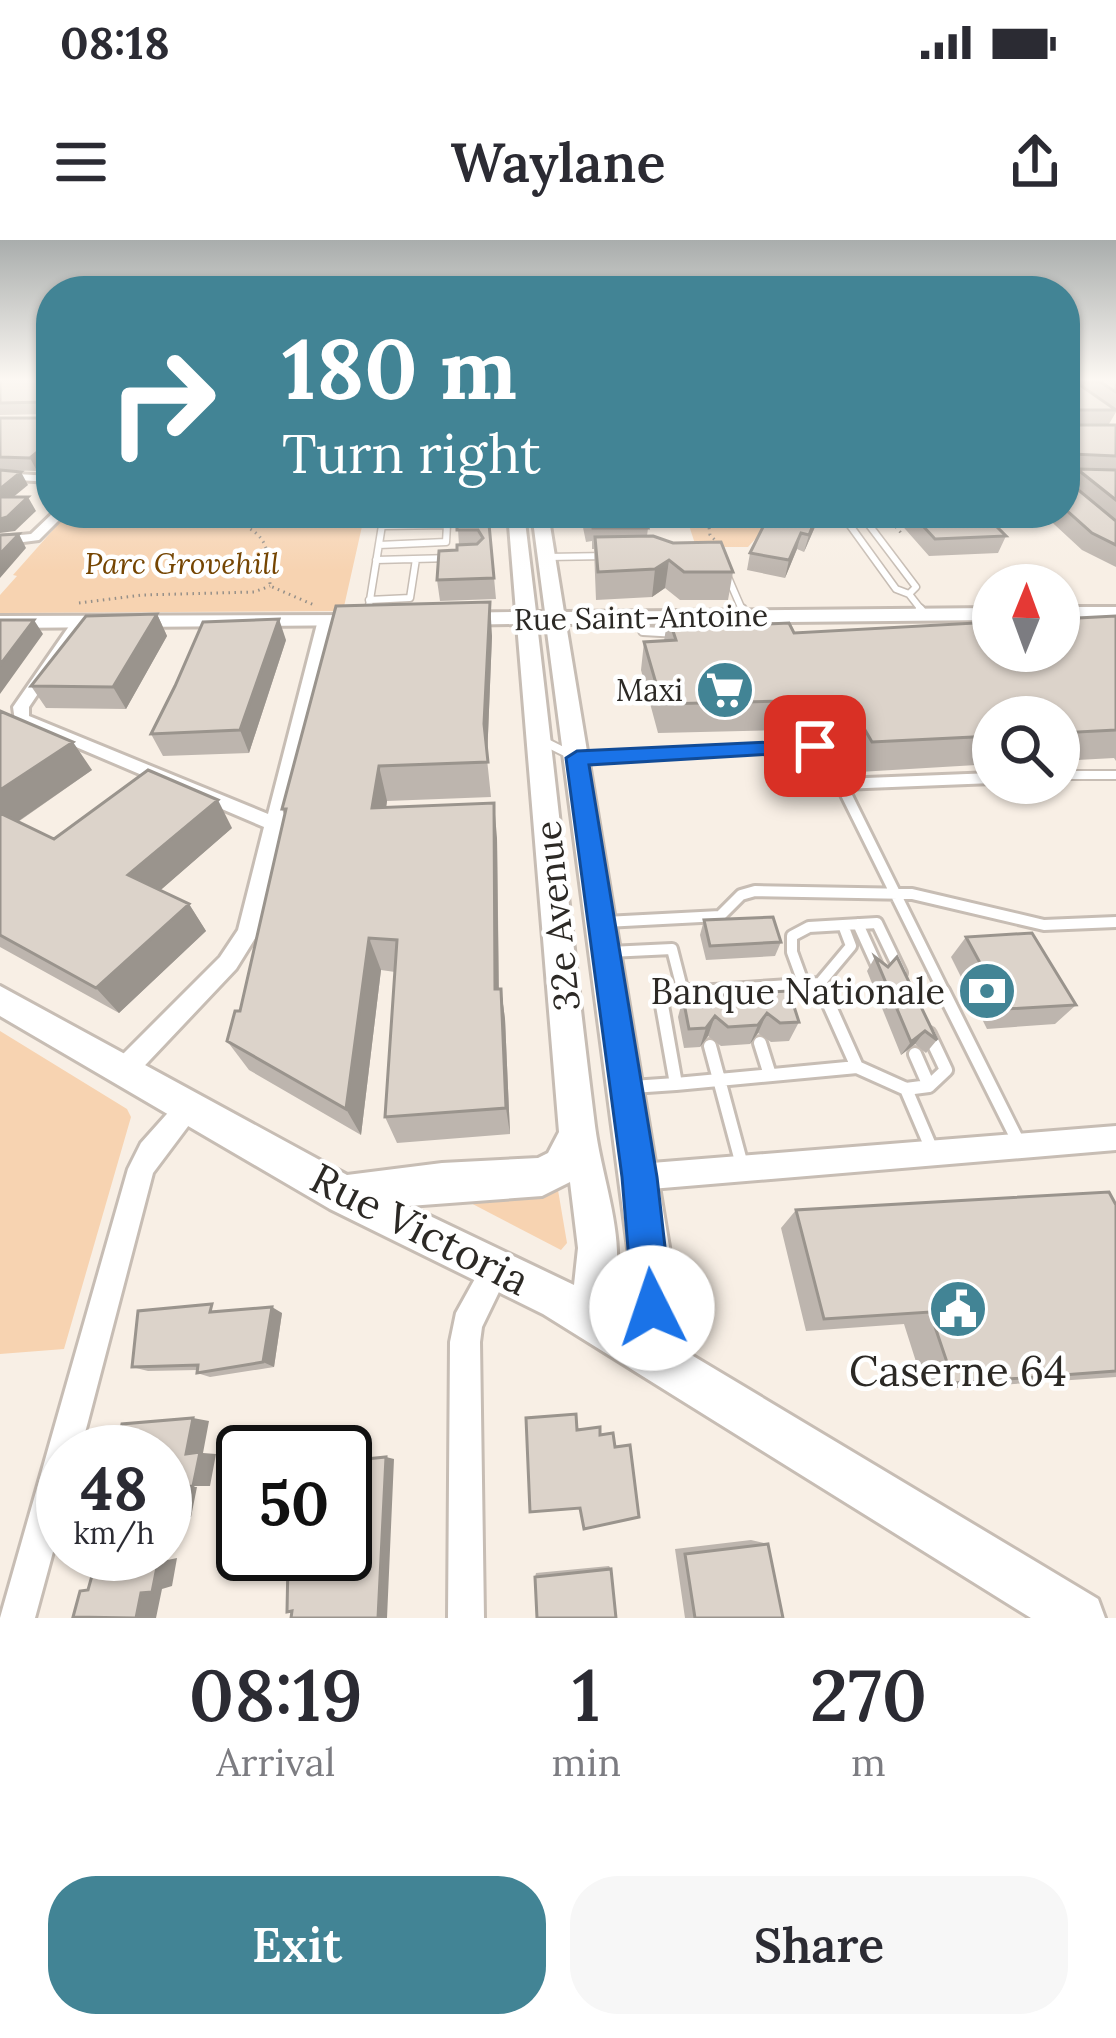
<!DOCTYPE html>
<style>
body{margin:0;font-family:Lora,serif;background:#f7f7f7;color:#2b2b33;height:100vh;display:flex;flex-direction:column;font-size:45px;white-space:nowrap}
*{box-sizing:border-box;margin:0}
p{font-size:39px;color:#7c7c81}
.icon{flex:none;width:66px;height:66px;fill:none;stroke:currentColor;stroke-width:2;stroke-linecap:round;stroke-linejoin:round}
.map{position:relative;height:1378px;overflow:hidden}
.side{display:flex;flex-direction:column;background:#fff;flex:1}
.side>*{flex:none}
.guide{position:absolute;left:36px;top:36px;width:1044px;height:252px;border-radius:48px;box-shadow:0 3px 9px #0004;background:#428495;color:#fff;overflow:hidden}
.needle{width:78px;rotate:1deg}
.fabs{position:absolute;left:972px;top:324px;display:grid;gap:24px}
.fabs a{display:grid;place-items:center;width:108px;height:108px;border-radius:50%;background:#fff;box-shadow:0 3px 9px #0004;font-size:60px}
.speed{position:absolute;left:36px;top:1185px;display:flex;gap:24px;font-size:60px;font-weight:700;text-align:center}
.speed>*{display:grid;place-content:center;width:156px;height:156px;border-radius:50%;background:#fff;box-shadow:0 3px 9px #0004;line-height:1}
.speed small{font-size:30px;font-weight:400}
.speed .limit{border:6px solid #111;border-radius:18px;background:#fff;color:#111}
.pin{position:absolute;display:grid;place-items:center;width:102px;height:102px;color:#fff;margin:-51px;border-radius:24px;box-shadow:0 6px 18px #0006}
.me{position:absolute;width:132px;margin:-66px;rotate:356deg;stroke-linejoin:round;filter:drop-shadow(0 0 9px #0008)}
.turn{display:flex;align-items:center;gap:42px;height:252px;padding:0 48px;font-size:54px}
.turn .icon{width:156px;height:156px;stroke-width:2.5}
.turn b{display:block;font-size:84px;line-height:102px}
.eta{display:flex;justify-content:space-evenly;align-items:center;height:204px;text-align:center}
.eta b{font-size:72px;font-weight:600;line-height:84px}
.cta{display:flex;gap:24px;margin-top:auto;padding:24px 48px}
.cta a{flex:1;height:138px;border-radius:48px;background:#428495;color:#fff;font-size:48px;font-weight:600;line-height:138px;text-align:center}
.cta a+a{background:#f7f7f7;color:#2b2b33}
.status{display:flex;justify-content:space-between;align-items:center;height:84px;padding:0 60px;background:#fff;direction:ltr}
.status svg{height:33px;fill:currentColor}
header{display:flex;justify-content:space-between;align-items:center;height:156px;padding:0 48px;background:#fff;font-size:54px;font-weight:600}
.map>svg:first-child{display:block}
.green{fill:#f7d3b1}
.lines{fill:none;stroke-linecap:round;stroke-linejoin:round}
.lane-far3-casing{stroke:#c7bdb4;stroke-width:9}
.lane-far2-casing{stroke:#c7bdb4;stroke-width:12}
.lane-far1-casing{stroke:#c7bdb4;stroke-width:16}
.lane-casing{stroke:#c7bdb4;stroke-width:18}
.street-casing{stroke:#c7bdb4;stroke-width:6}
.secondary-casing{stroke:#c7bdb4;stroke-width:6}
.path{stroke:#969089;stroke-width:3;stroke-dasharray:1.5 4.5;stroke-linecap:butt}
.lane-far3{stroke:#fff;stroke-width:6}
.lane-far2{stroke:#fff;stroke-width:8}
.lane-far1{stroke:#fff;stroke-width:10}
.lane{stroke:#fff;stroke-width:12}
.street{fill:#fff;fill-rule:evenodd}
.secondary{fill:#fff;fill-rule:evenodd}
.wall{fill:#bdb5ae}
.shaded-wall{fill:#9a948d}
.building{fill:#dcd3ca;stroke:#9a948d;stroke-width:3}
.route{fill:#1a73e8;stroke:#114b97;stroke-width:3}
.labels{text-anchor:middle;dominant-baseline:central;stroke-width:9;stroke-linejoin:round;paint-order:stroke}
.far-park-label{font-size:30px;font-style:italic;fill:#754502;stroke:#fff}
.far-street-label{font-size:30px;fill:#2c2925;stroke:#fff}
.far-poi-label{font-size:30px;fill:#2c2925;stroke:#fff;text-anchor:end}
.street-label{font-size:36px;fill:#2c2925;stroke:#fff}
.poi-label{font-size:36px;fill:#2c2925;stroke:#fff;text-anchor:end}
.near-street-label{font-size:42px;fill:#2c2925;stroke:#fff}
.near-poi-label{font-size:42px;fill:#2c2925;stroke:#fff}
</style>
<div class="status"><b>08:18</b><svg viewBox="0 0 49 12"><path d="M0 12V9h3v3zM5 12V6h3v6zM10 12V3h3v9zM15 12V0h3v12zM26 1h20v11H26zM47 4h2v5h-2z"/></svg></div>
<header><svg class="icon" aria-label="menu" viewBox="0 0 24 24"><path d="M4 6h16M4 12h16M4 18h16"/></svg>Waylane<svg class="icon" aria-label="share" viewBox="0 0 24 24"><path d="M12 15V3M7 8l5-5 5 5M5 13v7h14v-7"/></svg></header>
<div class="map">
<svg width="1116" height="1378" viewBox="0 0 1116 1378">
<rect width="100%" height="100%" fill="#f8efe5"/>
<path class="green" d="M68 273H365L343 371 0 373V355L17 336 13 335Z
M685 273H760L767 286 748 307H696Z
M0 791 127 869 131 877 64 1109 0 1114Z
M558 950 567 1003 561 1010 463 959 528 960Z"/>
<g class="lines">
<g class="lane-far3-casing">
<path id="lane-far3" d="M841 273 896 349 909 354 923 372
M860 273 916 347 909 354
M384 276 420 273
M379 305 446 302 447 285 382 286
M547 317 608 316
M376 320 451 318
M727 335 743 372
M369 360 410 358 416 319
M368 372 384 273"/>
</g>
<g class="lane-far2-casing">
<path id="lane-far2" d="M742 369 745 376
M920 369 925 375
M367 376 368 369
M643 391 678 393
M539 499 577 518 821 506 839 539
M1059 535H1116
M958 539 993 538"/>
</g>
<g class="lane-far1-casing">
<path id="lane-far1" d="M837 536 841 544 993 538
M841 544 945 754
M605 682 720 676 741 655 755 651 912 654 1044 685 1116 682
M858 684 878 728
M609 712 672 709 683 752 820 743 825 754
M820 743 851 706 843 685
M804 745 792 712V696L809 687 877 683 901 733
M664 754 683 752"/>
</g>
<g class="lane-casing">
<path id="lane" d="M683 751H703
M823 751 857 827 906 849 932 910
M943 751 1021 907
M760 803 770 835
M710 806 742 925
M915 814 929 846
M676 844 857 827
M632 847 676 844 660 754 683 752
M906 849 929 846 946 830 929 794"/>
</g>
<g class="street-casing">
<path id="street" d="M0 233 51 236V242L0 239Z
M1065 234 1116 235V241L1065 240Z
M53 273H66L39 300 0 305V297L31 294Z
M325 376 332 380 259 692 236 729 132 839 123 842 114 839 111 831 114 823 220 717 238 690 264 587 15 481 13 467 74 379H84L86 382 29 467V476L268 574 318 380Z
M191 853 200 857 204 865 153 933 80 1212H63V1275L35 1378H0L128 929 141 903 182 857Z
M1116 886V910L639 950 630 946 626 937 630 928 639 924Z
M497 1013 507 1017 511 1027 482 1087 480 1102 484 1378H448L450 1102 456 1073 487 1017Z"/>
</g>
<g class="secondary-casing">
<path id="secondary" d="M508 273H524L536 372H545L532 273H548L564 372 993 368V380L566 384 673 1031V1087L668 1101 1098 1359 1105 1378H1031L543 1074 330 969 0 776V746L347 935 442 923 538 918 548 913 559 892 517 384 450 385 440 379 450 373 516 372ZM537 384H546L631 1031 630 1078 610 1067C630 1003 603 948 595 886 574 719 557 551 537 384ZM570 942 578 1008 574 1045 409 966 542 956Z
M1059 367H1116V379H1059Z
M379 375 382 379 372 385 0 388V376Z"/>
</g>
<path class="path" d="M218 273C264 294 269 295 270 346L314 365
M713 273H731
M715 273 708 279 710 295 721 306
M884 273 902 294
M247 284 269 273
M79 363 142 355 254 352 270 346"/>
<use href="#lane-far3" class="lane-far3"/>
<use href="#lane-far2" class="lane-far2"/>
<use href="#lane-far1" class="lane-far1"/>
<use href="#lane" class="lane"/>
<use href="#street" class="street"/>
<use href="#secondary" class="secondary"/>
</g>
<path class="wall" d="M0 138H51V218L37 231 0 230V178H45L50 174 0 175Z
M1065 138H1116V172L1109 184 1116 185V327L1082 310 1042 273H1065Z
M449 273H492H488L496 359 440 361 437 340 457 310 459 305 457 274Z
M580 273H643L648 288 647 296 733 332 728 360H680L665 348 652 357 596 360 594 309H592V301L586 302Z
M821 273 804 312 797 309 785 338 747 330 750 313 777 285Z
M891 273H983L1006 296 998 313 929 316Z
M157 374 167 396 126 469 46 468 31 446Z
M668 376 695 387 794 393 1116 376V521L1114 518 1059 521V477H993V524L859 532 839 494H822L820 489 658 493 641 430 644 402 664 401Z
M492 396 487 519 491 557 387 561 386 568 497 598 499 749H501L505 779 510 894 397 903 385 877 395 732 381 730 361 895 249 830 227 801 240 771 285 577 282 569Z
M286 400 249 513 163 516 151 494Z
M0 471 92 530 18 582 54 599 232 588 160 650 189 664 206 691 119 773 0 707Z
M704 680 781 702 775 716 706 720 700 695Z
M966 697 1076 765 1055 784 987 789 951 717Z
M875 717 937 800 926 813 915 804 901 815 867 731Z
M683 758 711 767 760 764 799 782 789 801 771 802 758 793 750 804 721 806 708 796 700 807 684 808 678 777Z
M1116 965V1137L925 1150 904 1084 806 1091 781 988 796 970Z
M224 1071 282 1073 274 1127 210 1137 197 1133V1130L148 1131 132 1127Z
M751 1300 768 1304 783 1378H685L675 1309Z
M609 1326 611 1329 535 1337 536 1333Z"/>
<path class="shaded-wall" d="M51 201V218L37 231 30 218Z
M21 232 28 245 0 268V249Z
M28 257 36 271 15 291 0 293V279Z
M818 273H821L804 312 809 295Z
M801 293 797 309 785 338 789 320Z
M19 294 26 308 0 338V314Z
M669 320 665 348 652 357 655 329Z
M490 362 492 396 487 519 484 484Z
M157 374 167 396 126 469 113 447Z
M279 379 286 400 249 513 240 490Z
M34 380 43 394 0 454V425Z
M73 502 92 530 4 591 0 587V550Z
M379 526 387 561 381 603 372 568Z
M218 560 232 588 147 662 128 635Z
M494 563 497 598 499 780 495 749Z
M189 664 206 691 119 773 96 748Z
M369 698 381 730 361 895 346 869Z
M501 749 505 779 510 894 506 868Z
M767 773 758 793 750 804 758 785Z
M715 776 708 796 700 807 706 788Z
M925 791 915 804 901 815 911 802Z
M272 1067 282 1073 274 1127 263 1122Z
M193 1178 209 1181 203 1213 216 1214 210 1246H193L186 1214Z
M386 1217 394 1219 387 1378H378Z
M179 1247H197L191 1277 173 1279Z
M165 1279H170L165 1303Z
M144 1314H163L162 1319 142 1323Z
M177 1318 172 1346 162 1349 156 1378H136L141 1353 158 1322Z"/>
<path class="building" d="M0 138H51V201L30 218 0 217V178H45L50 174 45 162 0 163Z
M1065 138H1070L1116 170H1072L1069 185H1116V216L1073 214 1070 243 1116 281V305L1092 293 1065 269Z
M1094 138H1116V152Z
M1077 229 1116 230V260Z
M0 230 21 232 0 249Z
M0 257H28L7 277 0 279Z
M457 273H488L494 338 437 340 439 311 457 310V305L477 304 483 298 478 290H457Z
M584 273H643L648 288H593L592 281H586Z
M783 273H818L809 295 801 293 789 320 750 313 765 283 777 285Z
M911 273H983L1006 296 935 299Z
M19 294 0 314V295Z
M653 296 673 303 721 302 733 332H684L669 320 655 329 598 332 595 297Z
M490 362 484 484 488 522 379 526 372 568 494 563 495 749H501L506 868 385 877 397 700 369 698 346 869 227 801 235 771H240L286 569H282L336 366Z
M157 374 113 447 31 446 86 376Z
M691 375 695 387 789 383 794 393 993 382V411H1059V379L1116 376V490L1059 493V477H993V496L872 502 850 464 833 465 830 460 662 464 644 402 676 400 668 376Z
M279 379 240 490 151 494 175 446 203 382Z
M0 380H34L0 425Z
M0 471 73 502 0 550Z
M148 530 218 560 128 635 189 664 96 748 0 695V573L54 599Z
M773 677 781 702 710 706 704 680Z
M1032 693 1076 765 1005 769 966 697Z
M875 717 888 727 897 717 937 800 925 791 911 802Z
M789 751 799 782 780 783 767 773 758 785 728 787 715 776 706 788 689 789 683 758 699 757 711 767 721 755 747 754 760 764 769 752Z
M1109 952 1116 965V1131L954 1143 930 1072 824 1079 796 970Z
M212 1064 210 1072 272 1067 263 1122 197 1133 198 1125 132 1127 138 1071Z
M576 1174 577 1190 600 1187V1195L613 1193 615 1207 630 1205 639 1277 584 1289 580 1268 530 1272 526 1178Z
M193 1178 186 1214 200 1212 193 1246 179 1247 173 1279H165V1212H117L122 1184Z
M386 1217 378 1378H291L292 1371 287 1372 288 1322H294L295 1314H345V1221Z
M768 1304 783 1378H695L685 1314Z
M98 1314H144L142 1323 158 1322 152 1352 141 1353 136 1378 73 1377 80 1351 88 1350Z
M611 1329 616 1378H537L535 1337Z"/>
<linearGradient id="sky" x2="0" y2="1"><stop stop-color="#a9adac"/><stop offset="0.42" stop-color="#fcf8f3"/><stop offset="1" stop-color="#fcf8f3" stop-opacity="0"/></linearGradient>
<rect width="1116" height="331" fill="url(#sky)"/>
<path class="route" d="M815 500 823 502V511L589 525 657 937 672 1068 666 1081 652 1087 639 1081 633 1068 622 937 566 518 577 511Z"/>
<defs>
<g id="supermarket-disc" transform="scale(3)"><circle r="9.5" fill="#428495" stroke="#fff"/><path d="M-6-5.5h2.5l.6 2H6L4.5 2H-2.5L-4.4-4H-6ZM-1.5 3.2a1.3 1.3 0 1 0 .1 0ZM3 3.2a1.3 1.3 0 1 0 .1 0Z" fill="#fff"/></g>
<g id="bank-disc" transform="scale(3)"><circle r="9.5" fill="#428495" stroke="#fff"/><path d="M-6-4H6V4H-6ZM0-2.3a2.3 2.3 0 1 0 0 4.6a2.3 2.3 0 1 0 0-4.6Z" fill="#fff"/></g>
<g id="civic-disc" transform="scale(3)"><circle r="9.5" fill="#428495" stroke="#fff"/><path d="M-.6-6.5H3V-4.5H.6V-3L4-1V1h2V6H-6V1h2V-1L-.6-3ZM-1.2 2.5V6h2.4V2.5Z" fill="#fff"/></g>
</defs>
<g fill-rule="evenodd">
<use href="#supermarket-disc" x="725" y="450"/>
<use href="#bank-disc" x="987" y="751"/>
<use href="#civic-disc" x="958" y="1069"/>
</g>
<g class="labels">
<g class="far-park-label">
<text x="182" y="323">Parc Grovehill</text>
</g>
<g class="far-street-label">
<text transform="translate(641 377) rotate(-1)">Rue Saint-Antoine</text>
</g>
<g class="far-poi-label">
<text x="683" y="450">Maxi</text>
</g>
<g class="street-label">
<text transform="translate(557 676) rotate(-96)">32e Avenue</text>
</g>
<g class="poi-label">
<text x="945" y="751">Banque Nationale</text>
</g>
<g class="near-street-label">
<text transform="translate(420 989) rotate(27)">Rue Victoria</text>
</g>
<g class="near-poi-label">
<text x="958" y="1131">Caserne 64</text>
</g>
</g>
</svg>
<div class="fabs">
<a><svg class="needle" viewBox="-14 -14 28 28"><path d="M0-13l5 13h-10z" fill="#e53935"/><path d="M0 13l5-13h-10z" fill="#7c7c81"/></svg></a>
<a><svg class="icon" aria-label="search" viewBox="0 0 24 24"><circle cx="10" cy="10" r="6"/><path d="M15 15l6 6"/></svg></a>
</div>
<div class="speed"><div>48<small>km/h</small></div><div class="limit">50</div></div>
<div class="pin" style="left:815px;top:506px;background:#d93025"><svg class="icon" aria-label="arrive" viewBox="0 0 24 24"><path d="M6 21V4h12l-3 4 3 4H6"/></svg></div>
<svg class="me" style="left:652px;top:1068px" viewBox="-20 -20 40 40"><circle r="19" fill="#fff"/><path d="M0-13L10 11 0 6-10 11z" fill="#1a73e8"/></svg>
<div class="guide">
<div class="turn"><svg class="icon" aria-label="right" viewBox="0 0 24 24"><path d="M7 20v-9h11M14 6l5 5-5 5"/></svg><div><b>180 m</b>Turn right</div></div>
</div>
</div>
<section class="side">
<div class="eta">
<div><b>08:19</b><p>Arrival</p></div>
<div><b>1</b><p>min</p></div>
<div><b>270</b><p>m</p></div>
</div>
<div class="cta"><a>Exit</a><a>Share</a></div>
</section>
